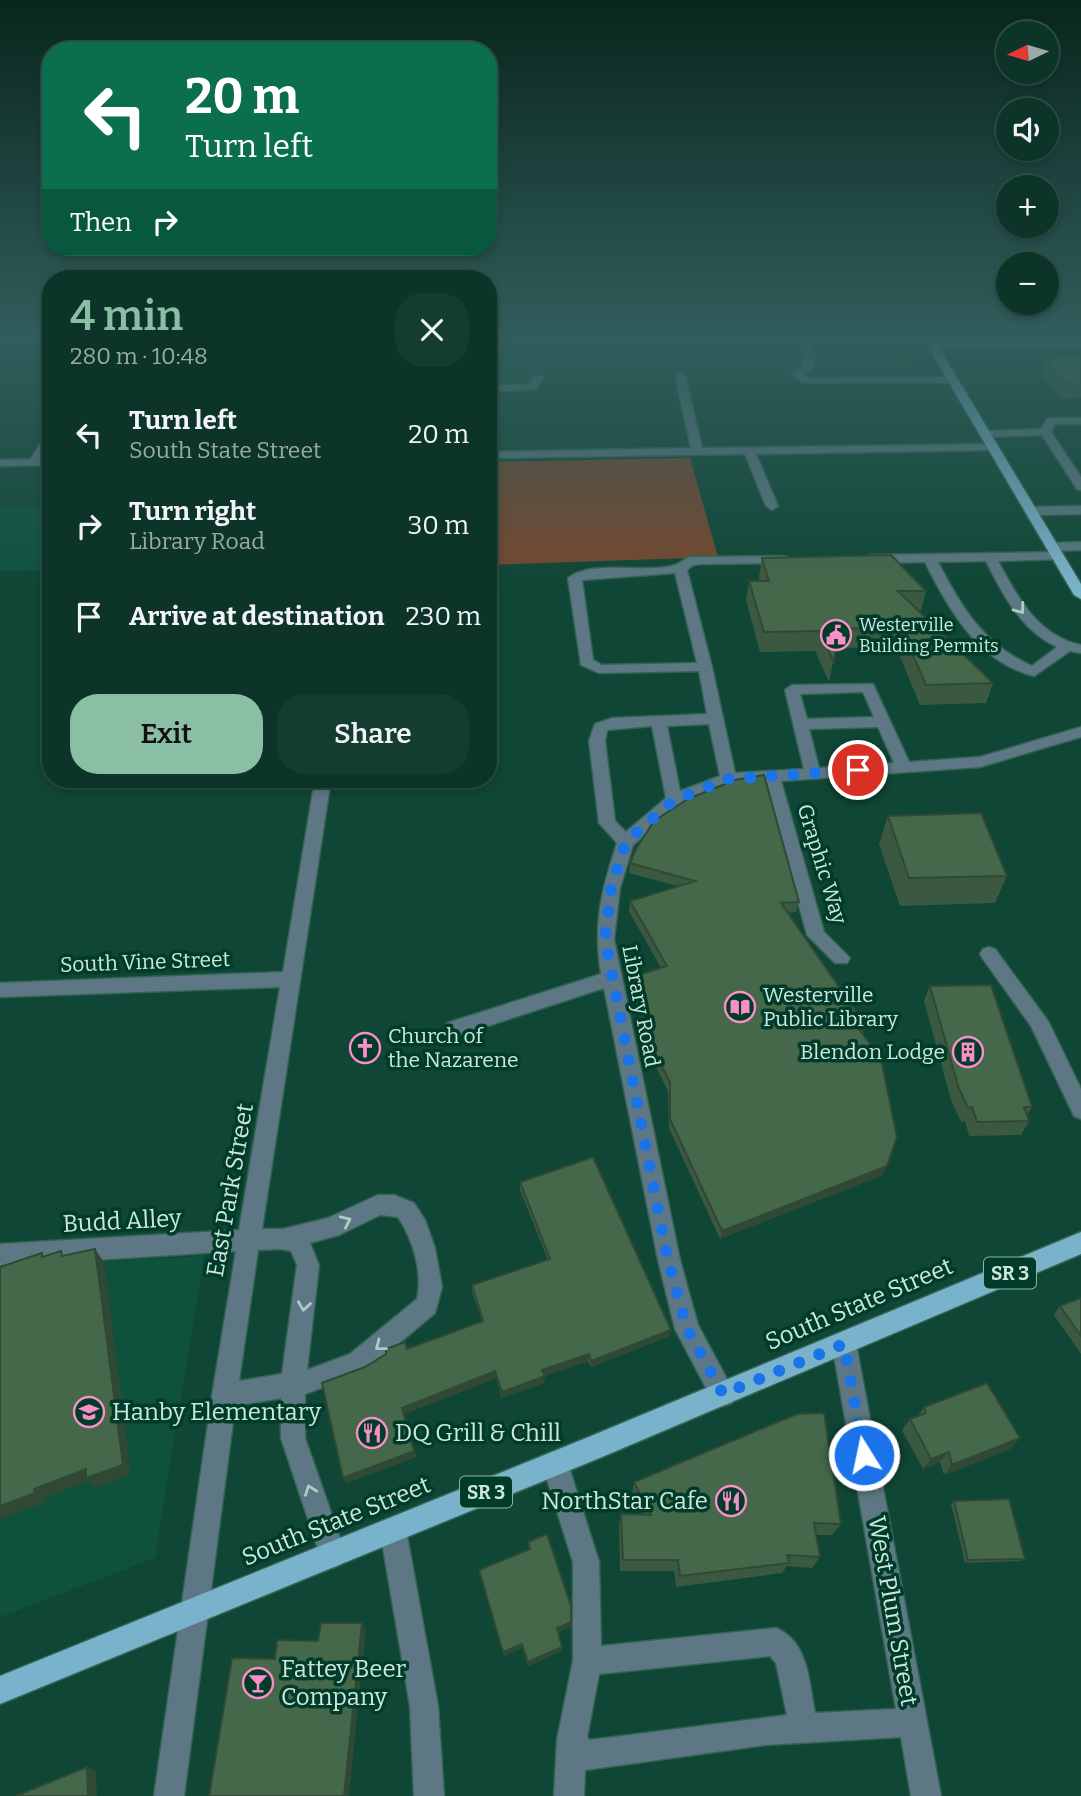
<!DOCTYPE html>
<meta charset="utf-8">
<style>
body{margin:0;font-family:Bitter,serif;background:#153c30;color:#f1f3f6;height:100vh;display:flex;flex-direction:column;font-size:26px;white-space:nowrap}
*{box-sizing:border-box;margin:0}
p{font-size:23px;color:#9aaaa8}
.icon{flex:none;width:38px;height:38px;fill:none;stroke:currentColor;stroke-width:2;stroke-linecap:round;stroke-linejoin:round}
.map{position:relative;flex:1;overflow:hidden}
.drawer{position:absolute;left:42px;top:270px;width:455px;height:518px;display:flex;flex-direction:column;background:#0c3428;border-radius:28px;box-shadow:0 4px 10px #0003,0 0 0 2px #2c4f45}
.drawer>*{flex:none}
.top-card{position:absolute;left:42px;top:42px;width:455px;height:214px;border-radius:28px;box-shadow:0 4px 10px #0003,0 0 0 2px #2c4f45;background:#0b6e4f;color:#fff;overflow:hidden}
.needle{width:46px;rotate:265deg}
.tools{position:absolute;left:996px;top:21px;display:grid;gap:14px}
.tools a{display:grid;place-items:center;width:63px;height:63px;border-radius:50%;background:#0c3428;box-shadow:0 4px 10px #0003,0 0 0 2px #2c4f45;font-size:35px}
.pin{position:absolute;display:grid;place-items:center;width:60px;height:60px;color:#fff;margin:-30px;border:4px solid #fff;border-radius:50%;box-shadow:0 2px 7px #0007}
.me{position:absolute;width:77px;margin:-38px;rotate:350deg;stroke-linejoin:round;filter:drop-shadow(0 0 5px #0008)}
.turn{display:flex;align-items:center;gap:24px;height:147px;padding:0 28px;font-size:32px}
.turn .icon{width:91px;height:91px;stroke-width:2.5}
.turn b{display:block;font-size:49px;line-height:60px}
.then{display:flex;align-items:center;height:66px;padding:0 28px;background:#0003;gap:14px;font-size:26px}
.round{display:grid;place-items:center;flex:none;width:74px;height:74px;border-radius:28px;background:#153c30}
.head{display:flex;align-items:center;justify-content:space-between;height:119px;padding:0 28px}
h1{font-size:42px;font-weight:600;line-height:52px;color:#8abfa5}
.primary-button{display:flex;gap:14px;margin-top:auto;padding:14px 28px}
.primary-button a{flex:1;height:80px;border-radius:28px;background:#8abfa5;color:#111;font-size:28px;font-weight:600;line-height:80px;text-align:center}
.primary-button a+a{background:#153c30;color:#f1f3f6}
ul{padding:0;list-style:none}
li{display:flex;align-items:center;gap:21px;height:91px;padding:0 28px}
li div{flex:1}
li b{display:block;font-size:26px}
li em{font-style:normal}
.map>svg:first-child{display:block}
.built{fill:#0e523e}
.green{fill:#78472d}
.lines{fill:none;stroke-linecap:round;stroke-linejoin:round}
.minor-casing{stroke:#326353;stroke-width:3}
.major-casing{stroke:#326353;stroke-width:3}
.minor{fill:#5d7884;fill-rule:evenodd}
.major{fill:#79b2cb;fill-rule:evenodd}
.wall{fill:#3b5940}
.shaded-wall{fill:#304934}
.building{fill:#45684a;stroke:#304934;stroke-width:2}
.oneway{stroke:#b0cbc5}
.route{stroke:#1a73e8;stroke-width:12;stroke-dasharray:0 21.6}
.labels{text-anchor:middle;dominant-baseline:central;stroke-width:7;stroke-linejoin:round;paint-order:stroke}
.far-poi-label{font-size:18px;fill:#cce7db;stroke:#013c2b;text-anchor:start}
.shield{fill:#013c2b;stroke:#8fb4a6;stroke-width:2}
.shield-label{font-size:19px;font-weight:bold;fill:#cce7db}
.street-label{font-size:21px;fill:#cce7db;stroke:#013c2b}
.poi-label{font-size:21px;fill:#cce7db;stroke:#013c2b;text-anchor:start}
.near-street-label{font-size:24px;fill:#cce7db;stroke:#013c2b}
.near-poi-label{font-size:24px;fill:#cce7db;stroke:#013c2b;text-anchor:start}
</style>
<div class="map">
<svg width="1081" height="1796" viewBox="0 0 1081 1796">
<rect width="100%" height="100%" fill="#104635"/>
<path class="built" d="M488 338H901L924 383 488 382Z
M0 508H51V570L0 571Z
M204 1256 155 1558 0 1617V1267Z"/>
<path class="green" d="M690 458 718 557 488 565V462Z"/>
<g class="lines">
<g class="minor-casing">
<path id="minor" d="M801 338H811L815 361 812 370 803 374 809 378 954 377 959 380 954 383H803L791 373 803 366Z
M1081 341V347L933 349 928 346 933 343Z
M680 372 685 375 702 448 993 444 999 447 993 450 756 454 778 506 772 510 766 506 745 454 488 458V452L691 448 675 375Z
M535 375 544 377 536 389 488 392V386L529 384Z
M1051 418H1081V424H1055L1051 432 1081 477V490L1077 489 1042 435 987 437 981 434 987 431 1041 429 1047 419Z
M51 431V444L43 459H51V465L0 466V460L31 459 47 432Z
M1081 506V514L1032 515 1026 511 1032 507Z
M1081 542V550L1053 551 1047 547 1053 543Z
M1057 552 1062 553V559L998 561C1017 597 1038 636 1081 645V653L1070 651 1034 676C978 662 949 610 925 562L870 563 864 559 870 555ZM986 561C1003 595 1021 630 1057 647L1032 666C984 645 961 607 938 562Z
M783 556 788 557V563L702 564 693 565 687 570 712 667 735 773 804 769 785 690 792 685 873 684 909 762 980 757 1081 727V737L980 767 781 781 824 932 850 958 847 963H835L807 935 765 782 730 784 680 804 633 845 620 888 614 939 680 1260 698 1325 735 1394 732 1403 723 1406 714 1403 675 1329 658 1260 604 988 454 1037 447 1035 444 1029 447 1023 601 974C593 923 601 892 617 843L599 823 589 741 595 724 612 718 707 714 699 671 599 673 581 665 568 578C592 559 646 574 675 565 680 564 684 559 689 557ZM675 573 697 663 602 665 593 660 582 580ZM863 692 874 717 807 719 800 694ZM709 724 720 776 680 791 667 726ZM652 726 666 798 626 832 615 821 605 741 607 730ZM878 727 894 763 819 768 809 729Z
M315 779H331L262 1229H283L328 1218 378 1195H394L414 1203 425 1220 435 1248 442 1287 435 1313 366 1371 305 1394V1438L346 1555 342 1564 333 1568 324 1564 320 1555 281 1438V1398L235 1406 184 1796H154L212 1396 236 1251 0 1266V1244L239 1230 280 987 0 997V983L283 972ZM380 1215 398 1217C413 1240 423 1272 417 1299L350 1354 307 1370 319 1265 310 1243 339 1235ZM281 1249 291 1251 297 1265 282 1374 239 1381 258 1250Z
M989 947 995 949 1048 1021 1081 1089V1119L1074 1116 1031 1026 983 959 980 954 983 949Z
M844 1332 852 1336 856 1344 941 1796H911L901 1737 765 1745 585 1770 584 1796H554L557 1740 573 1661V1562L542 1464 546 1455 555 1451 564 1455 568 1464 599 1562 601 1646 776 1628C809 1642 809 1683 815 1713L896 1709 832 1344 836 1336ZM770 1656 776 1663 787 1715 590 1740 587 1737 599 1674Z
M393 1517 402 1521 406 1530 438 1706 444 1796H414L410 1706 380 1530 384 1521Z"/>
</g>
<g class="major-casing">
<path id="major" d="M923 338H933L1081 584V599L1074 595Z
M1081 1232V1254L602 1457 0 1704V1676L591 1436Z"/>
</g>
<use href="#minor" class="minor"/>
<use href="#major" class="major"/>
</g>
<path class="wall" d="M612 338H766L764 347 614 348Z
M1081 357V397L1060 398 1040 371 1045 358Z
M762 558 926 591 921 610H918L993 683 986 703 920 705 896 647 836 648 829 682 815 651 760 652 746 600 749 581H760L759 577Z
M888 816 1007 876 995 903 900 906 879 844Z
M630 863 799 902 796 912 788 913 866 1026 863 1035 883 1175 720 1239 669 1128 668 1091 637 1029 638 1020 643 1018 628 988 629 978 661 968 629 911 630 901 677 886 629 873Z
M930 986 1032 1107 1027 1115 1029 1121 1021 1135 969 1136 965 1121 961 1122 951 1100 924 1001Z
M520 1182 670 1336 591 1367 588 1361 545 1376 544 1383 502 1398 496 1378 404 1414 416 1457 346 1483 343 1478 365 1367 407 1349 482 1321 472 1292V1285L548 1260 520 1190Z
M1081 1298V1354L1054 1315 1060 1306Z
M924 1407 1020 1438 1010 1449 944 1475 940 1462 923 1469 902 1430 910 1419 917 1417Z
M634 1482 841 1524 832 1535H816L820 1557 812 1568 787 1566 782 1573 676 1587 674 1571H620L619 1526 621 1514H642L632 1495Z
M954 1501 1025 1559 1021 1561 965 1563 951 1504Z
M528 1542 571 1622 570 1627 558 1632 562 1651 528 1666 522 1648 504 1656 479 1570 529 1549Z"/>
<path class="shaded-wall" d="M866 1026 862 1036 859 1029Z
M887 1166 883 1175 720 1239 722 1231Z
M95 1249 104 1262 131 1474 96 1488 89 1481 45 1498 46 1502 0 1519V1506L34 1489Z
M671 1330 670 1336 591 1367V1361Z
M589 1354 588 1361 545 1376 544 1383 502 1398V1392L542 1370Z
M495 1371 496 1378 404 1414 402 1408Z
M1020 1438 1010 1449 944 1475 952 1465Z
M414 1451 416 1457 346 1483 343 1478Z
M949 1452 940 1462 923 1469 931 1459Z
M571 1622 570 1627 556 1633 557 1628Z
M362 1623 366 1630 349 1796H344Z
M522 1644V1648L504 1656 503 1652Z
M562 1647V1651L528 1666V1662Z
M87 1767 96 1771 97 1796H88Z"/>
<path class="building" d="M1081 357V384H1065L1045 358Z
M891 555 926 591H898L993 683 926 685 901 627 838 629 834 662 819 631 764 632 749 581H769L762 558Z
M764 775 799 902 781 903 866 1026 859 1029 881 1059 897 1137 887 1166 722 1231 670 1119V1082L638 1020 648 1016 629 978 667 966 630 901 695 881 630 863 636 849 654 821 688 799 735 780Z
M981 813 1007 876 909 878 888 816Z
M991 985 1032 1107H1024L1029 1121 977 1122 972 1107 968 1108 958 1086 930 986Z
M593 1157 671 1330 591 1361 589 1354 542 1370 545 1376 502 1392 495 1371 402 1408 414 1451 343 1478 322 1383 365 1367 386 1354V1349L405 1342 407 1349 483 1321 472 1285 550 1259 520 1182Z
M95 1249 123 1465 86 1478V1469L34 1489 35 1493 0 1506V1267L42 1253V1257L61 1251 62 1256Z
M1081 1298V1336L1060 1306Z
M987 1383 1020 1438 952 1465 949 1452 931 1459 910 1419 926 1413 924 1407Z
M824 1413 841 1524 814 1523 820 1557 787 1555 789 1563 680 1576 678 1560H623L621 1514 651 1515 634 1482 797 1414Z
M1009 1499 1025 1559 968 1560 954 1501Z
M547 1534 571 1606V1622L557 1628 562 1647 528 1662 522 1644 503 1652 479 1570 530 1549 528 1542Z
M321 1623H362L344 1796H209L232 1658 275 1659 277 1640 318 1641Z
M87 1767 88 1796H16Z"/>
<defs><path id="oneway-chevron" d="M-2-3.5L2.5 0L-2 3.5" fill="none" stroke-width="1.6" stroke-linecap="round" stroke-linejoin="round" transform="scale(1.75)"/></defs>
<g class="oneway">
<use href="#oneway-chevron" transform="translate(1020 609) rotate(53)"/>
<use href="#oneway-chevron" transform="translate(346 1221) rotate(-25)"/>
<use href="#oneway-chevron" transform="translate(304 1306) rotate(98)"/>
<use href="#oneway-chevron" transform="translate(380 1346) rotate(142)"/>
<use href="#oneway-chevron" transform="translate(310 1490) rotate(-110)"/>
</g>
<linearGradient id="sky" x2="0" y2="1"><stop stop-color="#09261d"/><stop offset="0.57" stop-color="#315d5c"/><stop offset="1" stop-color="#315d5c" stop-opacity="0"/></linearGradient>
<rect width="1081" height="589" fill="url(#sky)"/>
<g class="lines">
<path class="route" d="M858 770 728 779 674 800 626 842 611 888 605 939 668 1260 687 1329 723 1394 844 1344 864 1455"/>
</g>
<defs>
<g id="civic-ring" transform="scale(1.575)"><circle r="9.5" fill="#013c2b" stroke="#fa8fc8" stroke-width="1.5"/><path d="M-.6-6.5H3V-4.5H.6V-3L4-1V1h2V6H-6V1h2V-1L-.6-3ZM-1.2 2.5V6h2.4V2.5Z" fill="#fa8fc8"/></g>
<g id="library-ring" transform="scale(1.575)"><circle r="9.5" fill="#013c2b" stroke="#fa8fc8" stroke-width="1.5"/><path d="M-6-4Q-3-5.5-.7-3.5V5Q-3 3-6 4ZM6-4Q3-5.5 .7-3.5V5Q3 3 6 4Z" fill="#fa8fc8"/></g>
<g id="church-ring" transform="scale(1.575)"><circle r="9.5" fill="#013c2b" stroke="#fa8fc8" stroke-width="1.5"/><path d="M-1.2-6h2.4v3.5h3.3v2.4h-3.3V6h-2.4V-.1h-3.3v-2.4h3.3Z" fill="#fa8fc8"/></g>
<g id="building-ring" transform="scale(1.575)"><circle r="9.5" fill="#013c2b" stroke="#fa8fc8" stroke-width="1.5"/><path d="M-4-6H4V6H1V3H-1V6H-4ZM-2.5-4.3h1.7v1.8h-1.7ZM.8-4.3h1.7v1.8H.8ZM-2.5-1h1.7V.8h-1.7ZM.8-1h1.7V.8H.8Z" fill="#fa8fc8"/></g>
<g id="school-ring" transform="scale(1.575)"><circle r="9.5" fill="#013c2b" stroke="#fa8fc8" stroke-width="1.5"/><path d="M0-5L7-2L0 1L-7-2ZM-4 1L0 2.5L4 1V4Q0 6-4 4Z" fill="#fa8fc8"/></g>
<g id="restaurant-ring" transform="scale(1.575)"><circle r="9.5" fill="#013c2b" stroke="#fa8fc8" stroke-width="1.5"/><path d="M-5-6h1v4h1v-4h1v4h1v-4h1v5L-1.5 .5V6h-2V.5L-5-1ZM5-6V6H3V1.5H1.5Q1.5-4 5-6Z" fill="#fa8fc8"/></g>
<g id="bar-ring" transform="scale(1.575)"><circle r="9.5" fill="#013c2b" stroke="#fa8fc8" stroke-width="1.5"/><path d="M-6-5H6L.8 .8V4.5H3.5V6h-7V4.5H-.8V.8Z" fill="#fa8fc8"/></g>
</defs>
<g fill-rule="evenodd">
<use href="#civic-ring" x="836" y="635"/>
<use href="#library-ring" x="740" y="1007"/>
<use href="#church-ring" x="365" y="1048"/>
<use href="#building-ring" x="968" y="1052"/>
<use href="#school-ring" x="89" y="1412"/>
<use href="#restaurant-ring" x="372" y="1433"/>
<use href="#restaurant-ring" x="731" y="1501"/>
<use href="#bar-ring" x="258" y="1683"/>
</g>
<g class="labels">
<g class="far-poi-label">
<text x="859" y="625">Westerville<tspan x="859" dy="21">Building Permits</tspan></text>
</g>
<g class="shield">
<rect x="984" y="1257.5" width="52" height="31" rx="5"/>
<rect x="460" y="1476.5" width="52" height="31" rx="5"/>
</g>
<g class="shield-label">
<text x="1010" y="1273">SR 3</text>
<text x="486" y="1492">SR 3</text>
</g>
<g class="street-label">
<text transform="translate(822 864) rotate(73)">Graphic Way</text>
<text transform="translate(145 962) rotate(-2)">South Vine Street</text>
<text transform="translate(641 1006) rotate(79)">Library Road</text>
</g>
<g class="poi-label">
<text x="763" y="995">Westerville<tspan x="763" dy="24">Public Library</tspan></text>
<text x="388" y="1036">Church of<tspan x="388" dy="24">the Nazarene</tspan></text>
<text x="945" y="1052" text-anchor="end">Blendon Lodge</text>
</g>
<g class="near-street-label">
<text transform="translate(230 1190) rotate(-80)">East Park Street</text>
<text transform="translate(122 1221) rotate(-3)">Budd Alley</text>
<text transform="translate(859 1304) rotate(-23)">South State Street</text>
<text transform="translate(336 1521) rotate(-22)">South State Street</text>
<text transform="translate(893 1611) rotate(80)">West Plum Street</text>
</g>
<g class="near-poi-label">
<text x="112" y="1412">Hanby Elementary</text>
<text x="395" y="1433">DQ Grill &amp; Chill</text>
<text x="708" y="1501" text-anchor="end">NorthStar Cafe</text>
<text x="281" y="1669">Fattey Beer<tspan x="281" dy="28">Company</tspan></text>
</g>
</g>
</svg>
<div class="tools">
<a><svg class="needle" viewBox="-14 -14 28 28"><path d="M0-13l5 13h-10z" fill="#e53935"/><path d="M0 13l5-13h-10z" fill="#9aaaa8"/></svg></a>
<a><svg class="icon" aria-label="sound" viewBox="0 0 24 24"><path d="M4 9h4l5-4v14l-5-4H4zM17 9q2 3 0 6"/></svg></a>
<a>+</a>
<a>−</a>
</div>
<div class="pin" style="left:858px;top:770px;background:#d93025"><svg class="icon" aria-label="arrive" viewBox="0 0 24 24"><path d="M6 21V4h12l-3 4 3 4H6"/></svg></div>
<svg class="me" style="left:864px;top:1455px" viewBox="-20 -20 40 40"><circle r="17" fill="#1a73e8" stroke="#fff" stroke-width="3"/><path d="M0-11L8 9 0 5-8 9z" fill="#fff"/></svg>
<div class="top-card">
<div class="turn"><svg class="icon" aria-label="left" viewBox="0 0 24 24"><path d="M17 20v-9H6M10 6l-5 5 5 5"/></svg><div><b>20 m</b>Turn left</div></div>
<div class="then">Then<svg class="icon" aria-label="right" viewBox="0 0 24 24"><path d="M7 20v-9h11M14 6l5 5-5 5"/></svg></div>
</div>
<section class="drawer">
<div class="head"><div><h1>4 min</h1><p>280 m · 10:48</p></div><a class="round"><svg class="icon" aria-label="close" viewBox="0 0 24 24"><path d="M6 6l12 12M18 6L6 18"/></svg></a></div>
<ul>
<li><svg class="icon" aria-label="left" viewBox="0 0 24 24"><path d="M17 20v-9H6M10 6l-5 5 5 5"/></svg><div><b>Turn left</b><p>South State Street</p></div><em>20 m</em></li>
<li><svg class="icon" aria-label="right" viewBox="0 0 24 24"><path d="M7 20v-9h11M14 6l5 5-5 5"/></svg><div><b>Turn right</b><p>Library Road</p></div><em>30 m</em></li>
<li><svg class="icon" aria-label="arrive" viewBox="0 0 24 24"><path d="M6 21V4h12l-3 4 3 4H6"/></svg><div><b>Arrive at destination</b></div><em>230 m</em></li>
</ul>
<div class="primary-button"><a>Exit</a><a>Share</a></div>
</section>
</div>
